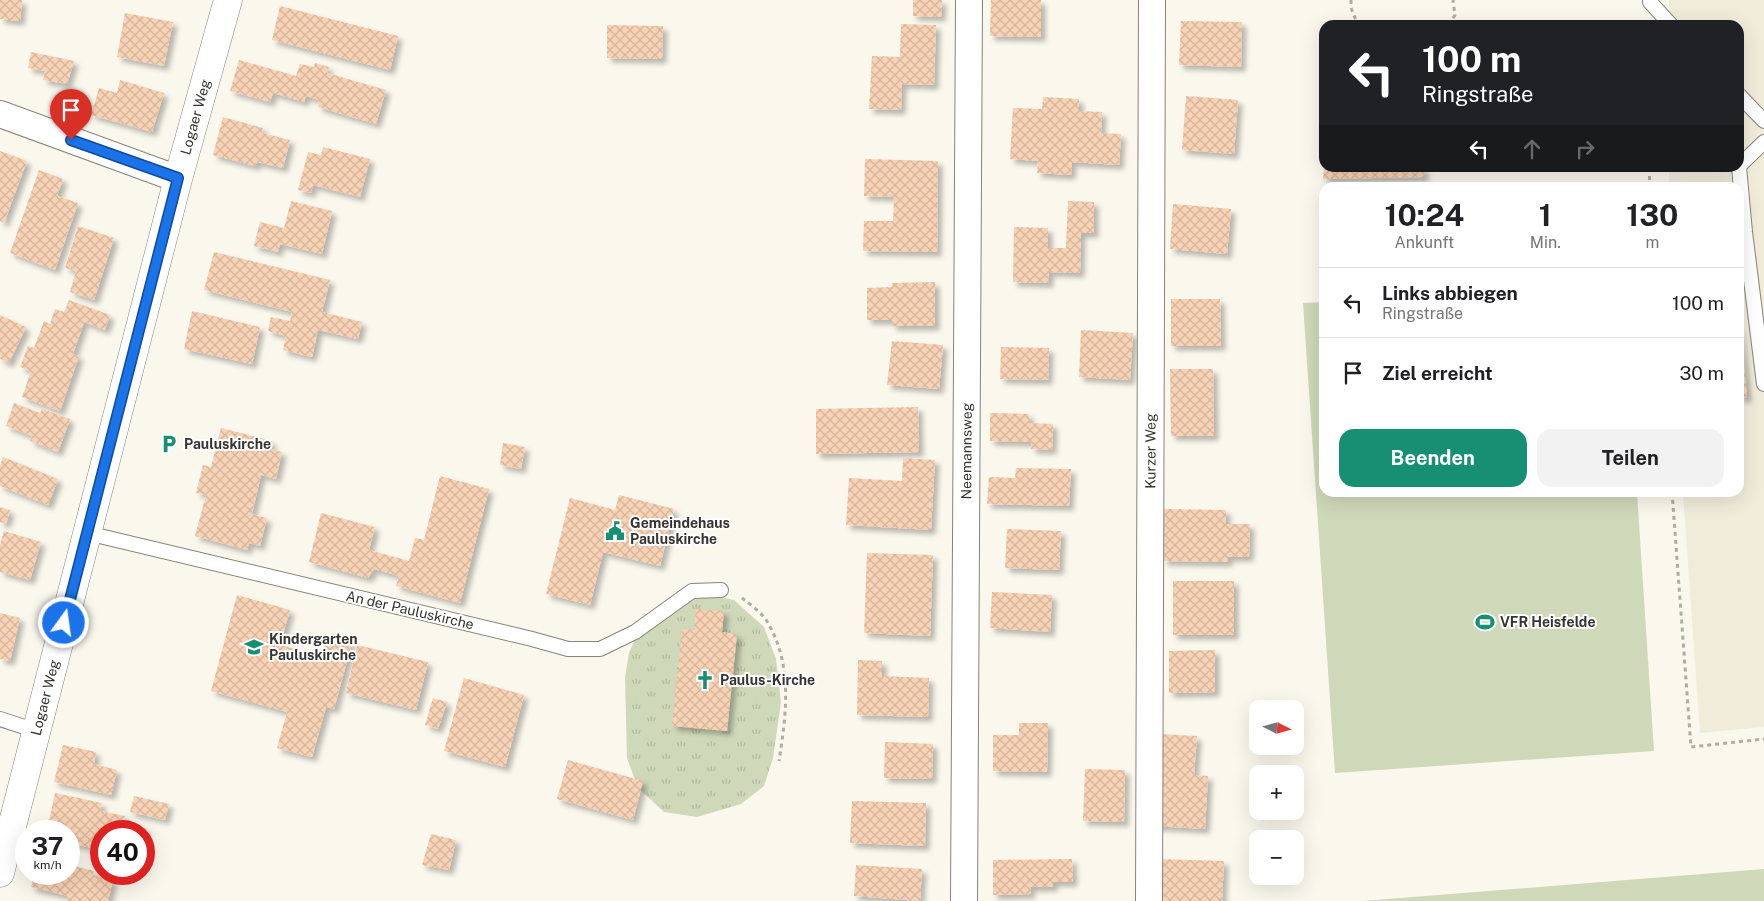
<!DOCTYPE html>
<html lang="de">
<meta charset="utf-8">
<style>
body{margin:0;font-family:"Public Sans",sans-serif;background:#f2f2f2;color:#202124;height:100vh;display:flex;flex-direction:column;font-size:19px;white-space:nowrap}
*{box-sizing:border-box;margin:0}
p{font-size:16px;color:#757577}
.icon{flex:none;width:28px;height:28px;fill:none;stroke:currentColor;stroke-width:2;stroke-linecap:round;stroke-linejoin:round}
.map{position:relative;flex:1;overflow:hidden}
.panel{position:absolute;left:1319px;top:182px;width:425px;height:315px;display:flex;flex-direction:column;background:#fff;border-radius:15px;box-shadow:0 5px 20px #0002}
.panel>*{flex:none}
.hud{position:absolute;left:1319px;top:20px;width:425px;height:152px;border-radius:15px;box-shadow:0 5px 20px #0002;background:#202124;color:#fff;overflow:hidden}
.needle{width:32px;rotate:96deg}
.tools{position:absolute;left:1249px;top:700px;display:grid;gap:10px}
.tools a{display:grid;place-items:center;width:55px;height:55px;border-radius:10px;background:#fff;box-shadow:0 5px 20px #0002;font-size:25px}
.speed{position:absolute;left:15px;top:820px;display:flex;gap:10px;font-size:25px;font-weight:700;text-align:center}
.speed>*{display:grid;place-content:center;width:65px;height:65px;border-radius:50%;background:#fff;box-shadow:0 5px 20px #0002;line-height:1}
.speed small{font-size:12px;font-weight:400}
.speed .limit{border:8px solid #d22;background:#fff;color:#111}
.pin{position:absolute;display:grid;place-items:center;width:42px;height:42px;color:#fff;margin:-51px -21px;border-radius:50% 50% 50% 0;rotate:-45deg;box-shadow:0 0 5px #0007}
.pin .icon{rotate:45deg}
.me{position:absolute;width:55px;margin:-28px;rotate:14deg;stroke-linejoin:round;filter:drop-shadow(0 0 4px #0008)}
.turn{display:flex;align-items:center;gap:18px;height:105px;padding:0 20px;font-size:22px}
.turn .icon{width:65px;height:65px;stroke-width:2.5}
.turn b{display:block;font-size:35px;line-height:42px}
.lanes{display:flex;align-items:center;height:48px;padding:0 20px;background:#0003;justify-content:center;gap:25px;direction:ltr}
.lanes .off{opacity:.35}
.eta{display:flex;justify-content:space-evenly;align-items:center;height:85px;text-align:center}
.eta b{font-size:30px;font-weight:700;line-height:35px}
.button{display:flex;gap:10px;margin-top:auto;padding:10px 20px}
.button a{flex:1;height:58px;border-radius:15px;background:#168f73;color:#fff;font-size:20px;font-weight:700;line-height:58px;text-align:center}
.button a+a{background:#f2f2f2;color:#202124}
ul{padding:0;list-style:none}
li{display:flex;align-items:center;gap:15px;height:70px;padding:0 20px;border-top:1px solid #e0e0e0}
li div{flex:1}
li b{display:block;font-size:19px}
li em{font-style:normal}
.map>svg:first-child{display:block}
.built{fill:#f1ecda}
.park{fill:url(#park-tufts)}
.pitch{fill:#cfd8b8}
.building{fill:url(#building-cross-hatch);filter:url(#shadow)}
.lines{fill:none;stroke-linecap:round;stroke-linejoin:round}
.lane-casing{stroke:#86847a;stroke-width:16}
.street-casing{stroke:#86847a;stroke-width:28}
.secondary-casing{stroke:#86847a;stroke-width:29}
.path{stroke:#aeaca4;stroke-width:3;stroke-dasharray:4 4;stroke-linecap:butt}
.lane{stroke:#fff;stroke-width:14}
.street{stroke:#fff;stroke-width:26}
.secondary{stroke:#fff;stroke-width:28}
.route-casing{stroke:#114b97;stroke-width:12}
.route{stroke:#1a73e8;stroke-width:9}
.labels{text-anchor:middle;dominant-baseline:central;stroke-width:4;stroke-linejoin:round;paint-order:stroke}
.street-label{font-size:14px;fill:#353430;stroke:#fff}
.poi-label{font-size:14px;font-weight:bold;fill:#353430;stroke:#fff;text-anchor:start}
</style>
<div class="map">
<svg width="1764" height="901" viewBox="0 0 1764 901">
<defs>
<pattern id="park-tufts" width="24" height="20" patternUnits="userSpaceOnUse" patternTransform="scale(1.25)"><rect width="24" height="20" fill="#cfd8b8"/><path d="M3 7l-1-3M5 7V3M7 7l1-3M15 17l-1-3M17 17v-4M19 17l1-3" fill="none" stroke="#b2ba9e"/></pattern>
<pattern id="building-cross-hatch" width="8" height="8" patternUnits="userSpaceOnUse" patternTransform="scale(1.25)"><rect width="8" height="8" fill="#f8d2b4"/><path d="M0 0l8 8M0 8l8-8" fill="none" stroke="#d5b59b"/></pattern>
<filter id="shadow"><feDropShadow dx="4.5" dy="4.5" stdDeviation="2.5" flood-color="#0004"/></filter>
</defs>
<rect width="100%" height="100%" fill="#faf7ec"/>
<path class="built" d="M1669 0H1764V727L1700 733 1683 493 1739 492V188H1659L1658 184 1669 183V168H1739V25H1669Z"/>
<path class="park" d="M720 597 734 600 764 627 776 659 781 702 773 758 764 786 741 804 697 817 664 812 638 788 627 758 625 677 629 653 635 639 692 598Z"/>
<path class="pitch" d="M1324 302V492L1637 493 1654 751 1335 773 1303 303Z
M1764 869V901H1363Z"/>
<path class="building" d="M0 0H22L20 21 0 19Z
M913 0H942L941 17 913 16Z
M991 0H1041V37L990 36Z
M280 6 398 36 390 70 272 40Z
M125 13 173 22 164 66 117 57Z
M1181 21 1242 22 1241 67 1179 65Z
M901 24 936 25 934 85 902 84 901 110 869 109 872 56 900 57Z
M607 25 663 26 662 59 607 58Z
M31 52 74 61 67 84 43 80 45 71 28 68Z
M239 60 296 76 300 64 314 67 315 63 329 67 327 73 386 90 376 124 318 107 319 100 306 96 304 102 273 93 270 102 230 91Z
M120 80 164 93 152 132 91 115 99 88 117 93Z
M1186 96 1238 100 1234 154 1182 150Z
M1043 97 1079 99V111L1102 112 1101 133 1121 134 1119 165 1072 162 1071 175 1037 173 1038 161 1010 159 1013 108 1042 109Z
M223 117 263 128 262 133 290 140 283 168 257 162 255 166 213 155Z
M323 147 370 159 360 197 313 185 311 193 298 190 308 152 321 155Z
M0 151 27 161 4 223 0 221Z
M865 159 938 161 937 252 863 251 864 221H893L894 197 864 196Z
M1324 168H1424V177L1323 179Z
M39 170 63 179 57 196 78 203 55 270 10 253Z
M291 201 332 211 322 254 280 244 278 252 254 246 260 222 284 228Z
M1068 201 1094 202V233H1081L1080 273 1049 272V283L1013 282 1014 227 1048 228V248H1066Z
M1173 204 1231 209 1227 254 1170 249Z
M78 226 114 238 94 300 70 292 76 271 65 268Z
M214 252 330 280 322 312 362 322 358 339 318 330 312 357 283 350 286 336 268 331 271 317 290 321 292 312 204 290Z
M935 282V326H892V320H867V288L892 287V283Z
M1171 299H1220L1221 346H1171Z
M69 300 110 315 105 330 84 322 73 354 79 356 60 411 22 397 31 371 20 367 28 346 34 348 44 321 50 324 55 309 64 312Z
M192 311 260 327 252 364 184 349Z
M0 315 26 327 9 363 0 359Z
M1739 328H1740L1747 398H1739Z
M1081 330 1133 333 1130 380 1079 377Z
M892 341 943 345 939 389 887 385Z
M1001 347 1049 348 1048 380 1000 379Z
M1170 369H1213L1214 436H1171Z
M14 403 40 413 42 409 70 419 58 452 30 441 32 436 6 426Z
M918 407 919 452 816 454V409Z
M990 413 1029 414V423L1053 424 1052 450 1031 449 1032 442 990 441Z
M221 428 272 441 271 449 282 452 276 479 261 475 252 514 267 518 260 546 249 543 247 550 195 536 206 495 196 493 203 465 211 467Z
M503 443 525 447 521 469 500 465Z
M3 457 58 479 48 505 0 486V466Z
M903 458 935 460 931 530 846 525 849 478 902 481Z
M1016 468 1071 469 1069 506 987 504 989 477 1015 478Z
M440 476 489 489 460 603 396 586 399 576 374 569 368 578 309 562 321 513 375 527 369 550 409 561 415 538 424 540Z
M619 495 674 509 660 566 603 552 590 605 546 594 570 498 615 510Z
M0 507 10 510 6 524 0 522Z
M1163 509 1226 510V524H1250L1249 557H1228V562L1163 561Z
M1007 529 1061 531 1059 570 1005 568Z
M4 531 41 542 30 580 0 572V545Z
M867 553 933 555 930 636 864 633Z
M1173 581H1234V635H1173Z
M992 592 1052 595 1050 632 990 628Z
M237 595 290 610 280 645 321 656 327 636 352 643 334 709 326 707 312 757 277 748 287 712 211 691Z
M696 609 724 611 722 632 737 634 727 731 672 726 682 629 694 630Z
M0 613 20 618 10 661 0 659Z
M357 645 428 662 416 710 346 693Z
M1215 650V692L1169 693V651Z
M858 660 882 661V676L929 678 928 717 857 715Z
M464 678 524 695 505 767 444 751Z
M433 698 447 702 438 729 425 725Z
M1019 723H1048L1047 772 993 771V735H1019Z
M1159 734 1197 736 1194 775 1208 776 1205 829 1153 826Z
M885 742 933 744 932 779 884 778Z
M63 745 96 752 94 764 117 770 111 795 54 782Z
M568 760 643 781 633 820 557 799Z
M1085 769 1125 770 1124 822 1083 821Z
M55 793 102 803 100 811 125 816 123 824 146 828 145 835 144 831H101V839L99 838 97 849 69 843V831H47Z
M134 796 169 804 165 820 130 812Z
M852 801 926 803 925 846 850 843Z
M431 834 456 840 449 870 422 865Z
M1072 859 1073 882H1053V887H1030L1031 894 993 895V860Z
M1160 859 1224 861 1222 901H1158Z
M856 865 922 869 920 901 854 896Z
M74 866 94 871 93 875 113 880 108 901H67L68 896 31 887 35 874H69V869L73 870Z"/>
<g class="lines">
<g class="lane-casing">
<path id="lane" d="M1650 0V2L1671 25
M1739 95 1764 121
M1739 166 1764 142
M1739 167 1745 232 1764 384
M87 533 532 639 568 649H600L635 632 692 591 721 590
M0 719 37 731"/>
</g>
<g class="street-casing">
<g id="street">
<path d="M0 114 178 179"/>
<path id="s1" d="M964 901 969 0"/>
<path id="s2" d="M1149 901 1152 0"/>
</g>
</g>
<g class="secondary-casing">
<g id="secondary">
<path id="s3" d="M0 873 178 179 228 0"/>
</g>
</g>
<path class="path" d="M1351 0V8L1358 25
M1449 25 1455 15 1453 0
M1649 168 1650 188
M1672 492 1691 747 1764 739
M742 598C751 605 764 614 769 625 793 667 786 716 779 761"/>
<use href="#lane" class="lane"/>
<use href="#street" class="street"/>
<use href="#secondary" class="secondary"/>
</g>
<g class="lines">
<g class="route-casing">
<path id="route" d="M64 623 178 178 71 140"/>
</g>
<use href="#route" class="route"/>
</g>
<defs>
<g id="parking-bare" transform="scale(1.5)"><path d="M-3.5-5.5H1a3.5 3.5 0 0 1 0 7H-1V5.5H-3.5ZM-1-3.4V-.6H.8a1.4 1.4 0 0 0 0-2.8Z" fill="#168f73" stroke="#fff" stroke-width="2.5" paint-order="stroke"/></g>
<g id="civic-bare" transform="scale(1.5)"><path d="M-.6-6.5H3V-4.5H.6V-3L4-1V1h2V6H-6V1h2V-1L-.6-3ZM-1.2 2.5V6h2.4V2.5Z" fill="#168f73" stroke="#fff" stroke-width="2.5" paint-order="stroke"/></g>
<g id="stadium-bare" transform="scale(1.5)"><path d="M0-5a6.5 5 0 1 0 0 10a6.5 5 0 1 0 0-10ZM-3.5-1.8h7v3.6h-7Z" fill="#168f73" stroke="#fff" stroke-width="2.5" paint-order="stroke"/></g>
<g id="school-bare" transform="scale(1.5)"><path d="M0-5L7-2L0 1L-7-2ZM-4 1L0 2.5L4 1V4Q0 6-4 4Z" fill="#168f73" stroke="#fff" stroke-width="2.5" paint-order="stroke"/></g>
<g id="church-bare" transform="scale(1.5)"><path d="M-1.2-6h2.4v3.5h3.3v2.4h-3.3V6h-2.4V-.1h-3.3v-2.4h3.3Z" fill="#168f73" stroke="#fff" stroke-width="2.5" paint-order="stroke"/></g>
</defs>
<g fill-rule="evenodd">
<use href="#parking-bare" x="169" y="444"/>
<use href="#civic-bare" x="615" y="531"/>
<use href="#stadium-bare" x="1485" y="622"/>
<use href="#school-bare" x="254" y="647"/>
<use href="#church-bare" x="705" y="680"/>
</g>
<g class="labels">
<g class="street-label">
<text stroke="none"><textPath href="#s3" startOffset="781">Logaer Weg</textPath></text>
<text stroke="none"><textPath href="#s1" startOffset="450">Neemannsweg</textPath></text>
<text stroke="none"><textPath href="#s2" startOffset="450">Kurzer Weg</textPath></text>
<text transform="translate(410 610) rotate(13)">An der Pauluskirche</text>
<text stroke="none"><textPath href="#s3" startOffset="181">Logaer Weg</textPath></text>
</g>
<g class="poi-label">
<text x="184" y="444">Pauluskirche</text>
<text x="630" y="523">Gemeindehaus<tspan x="630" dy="16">Pauluskirche</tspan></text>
<text x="1500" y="622">VFR Heisfelde</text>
<text x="269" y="639">Kindergarten<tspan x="269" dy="16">Pauluskirche</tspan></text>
<text x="720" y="680">Paulus-Kirche</text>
</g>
</g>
</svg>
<div class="tools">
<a><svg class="needle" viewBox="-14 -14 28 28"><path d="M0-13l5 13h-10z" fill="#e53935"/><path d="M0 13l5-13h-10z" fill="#757577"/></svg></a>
<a>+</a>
<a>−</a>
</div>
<div class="speed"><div>37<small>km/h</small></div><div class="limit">40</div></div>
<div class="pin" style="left:71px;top:140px;background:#d93025"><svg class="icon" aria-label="arrive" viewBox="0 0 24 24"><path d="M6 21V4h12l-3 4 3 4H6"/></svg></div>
<svg class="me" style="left:64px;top:623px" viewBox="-20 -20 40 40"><circle r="17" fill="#1a73e8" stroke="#fff" stroke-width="3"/><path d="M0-11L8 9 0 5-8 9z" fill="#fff"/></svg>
<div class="hud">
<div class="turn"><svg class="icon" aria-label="left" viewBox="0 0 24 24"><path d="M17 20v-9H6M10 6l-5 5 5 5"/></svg><div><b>100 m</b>Ringstraße</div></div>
<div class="lanes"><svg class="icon" aria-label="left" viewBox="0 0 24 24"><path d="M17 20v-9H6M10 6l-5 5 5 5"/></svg><svg class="icon off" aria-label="ahead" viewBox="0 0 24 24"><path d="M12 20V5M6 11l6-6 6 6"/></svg><svg class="icon off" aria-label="right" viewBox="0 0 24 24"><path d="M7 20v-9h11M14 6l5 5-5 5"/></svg></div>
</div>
<section class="panel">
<div class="eta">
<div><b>10:24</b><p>Ankunft</p></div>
<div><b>1</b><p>Min.</p></div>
<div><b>130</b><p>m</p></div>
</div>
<ul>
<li><svg class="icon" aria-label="left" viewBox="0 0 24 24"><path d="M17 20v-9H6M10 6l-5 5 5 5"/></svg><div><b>Links abbiegen</b><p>Ringstraße</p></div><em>100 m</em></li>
<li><svg class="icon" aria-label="arrive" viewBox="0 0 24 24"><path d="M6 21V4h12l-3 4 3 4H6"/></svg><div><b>Ziel erreicht</b></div><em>30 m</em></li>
</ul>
<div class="button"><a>Beenden</a><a>Teilen</a></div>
</section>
</div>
